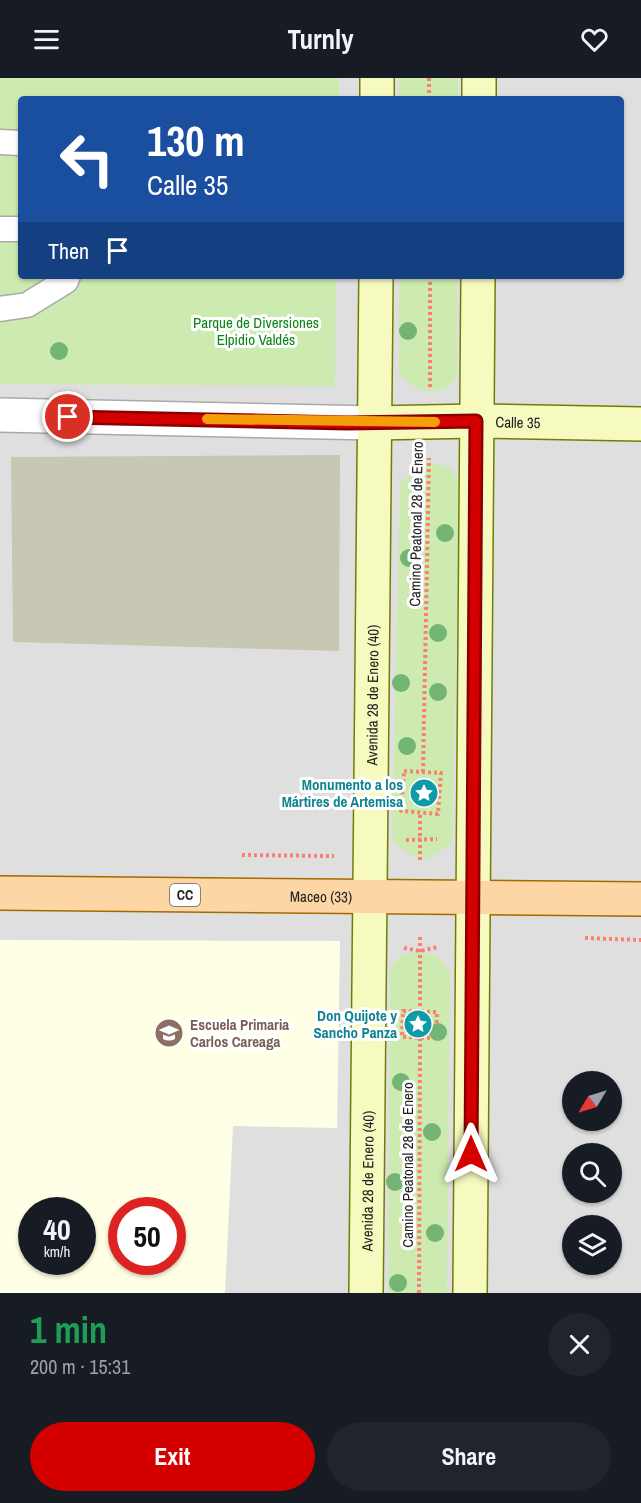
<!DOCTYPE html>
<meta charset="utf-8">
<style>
body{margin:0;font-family:"Archivo Narrow",sans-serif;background:#20242c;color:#f1f3f6;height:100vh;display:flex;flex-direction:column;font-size:22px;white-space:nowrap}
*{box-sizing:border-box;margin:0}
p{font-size:20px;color:#9ea1a6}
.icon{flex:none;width:33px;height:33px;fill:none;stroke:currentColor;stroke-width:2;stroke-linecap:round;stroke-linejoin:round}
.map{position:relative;height:1215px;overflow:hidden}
.drawer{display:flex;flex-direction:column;background:#171b24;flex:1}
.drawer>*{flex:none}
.banner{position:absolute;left:18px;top:18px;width:606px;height:183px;border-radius:6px;box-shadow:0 2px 4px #0004;background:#1a4fa0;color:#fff;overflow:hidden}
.needle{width:39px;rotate:232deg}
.buttons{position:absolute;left:562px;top:993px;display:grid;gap:12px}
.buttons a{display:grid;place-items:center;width:60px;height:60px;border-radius:50%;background:#171b24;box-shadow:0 2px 4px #0004;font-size:30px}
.speed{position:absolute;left:18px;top:1119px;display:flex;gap:12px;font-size:30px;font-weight:700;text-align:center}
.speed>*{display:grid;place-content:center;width:78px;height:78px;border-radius:50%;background:#171b24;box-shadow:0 2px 4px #0004;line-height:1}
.speed small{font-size:15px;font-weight:400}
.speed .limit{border:9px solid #d22;background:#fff;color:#111}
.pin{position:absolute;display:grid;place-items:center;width:51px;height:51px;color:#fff;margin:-26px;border:3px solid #fff;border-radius:50%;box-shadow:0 2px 6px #0007}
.me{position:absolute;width:66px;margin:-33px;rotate:0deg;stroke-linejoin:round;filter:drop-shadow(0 0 4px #0008)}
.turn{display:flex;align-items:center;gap:21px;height:126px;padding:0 30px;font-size:27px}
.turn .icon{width:78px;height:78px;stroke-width:2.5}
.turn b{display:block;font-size:42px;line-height:51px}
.then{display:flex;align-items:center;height:57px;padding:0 30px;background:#0003;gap:12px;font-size:22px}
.round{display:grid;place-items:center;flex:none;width:63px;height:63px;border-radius:32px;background:#20242c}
.head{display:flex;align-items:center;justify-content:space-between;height:102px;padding:0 30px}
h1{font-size:36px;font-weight:700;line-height:45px;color:#1e9e55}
.action{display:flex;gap:12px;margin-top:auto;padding:12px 30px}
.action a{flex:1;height:69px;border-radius:36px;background:#d40000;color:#fff;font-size:24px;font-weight:700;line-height:69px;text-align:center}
.action a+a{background:#20242c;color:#f1f3f6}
header{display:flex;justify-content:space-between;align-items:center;height:78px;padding:0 30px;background:#171b24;font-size:27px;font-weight:700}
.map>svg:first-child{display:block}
.residential{fill:#e0dfdf;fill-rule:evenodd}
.education{fill:#ffffe5;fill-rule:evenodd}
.construction{fill:#c7c7b4}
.grass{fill:#cdebb0}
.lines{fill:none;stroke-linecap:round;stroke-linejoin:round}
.lane-casing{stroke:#a9a9a9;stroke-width:27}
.street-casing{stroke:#a9a9a9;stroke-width:36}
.secondary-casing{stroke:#707d05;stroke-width:36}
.primary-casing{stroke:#a06b00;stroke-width:36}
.path{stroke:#fa8072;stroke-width:4;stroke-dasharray:3 3;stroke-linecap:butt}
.lane{stroke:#fff;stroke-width:24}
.street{stroke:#fff;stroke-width:33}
.secondary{stroke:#f7fabf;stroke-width:33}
.primary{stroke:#fcd6a4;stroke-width:33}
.tree{fill:#74b475}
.route-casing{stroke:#8a0000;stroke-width:15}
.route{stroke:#d40000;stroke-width:10}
.slow{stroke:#f59e0b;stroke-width:10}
.labels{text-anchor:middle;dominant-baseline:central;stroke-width:6;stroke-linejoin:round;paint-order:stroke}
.shield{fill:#fff;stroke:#646464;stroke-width:1.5}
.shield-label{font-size:14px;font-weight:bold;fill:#222}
.park-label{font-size:15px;fill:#0c8416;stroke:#fff}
.street-label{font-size:15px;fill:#222;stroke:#fff}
.culture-label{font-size:15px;font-weight:bold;fill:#0d838f;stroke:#fff;text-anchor:end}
.education-label{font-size:15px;font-weight:bold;fill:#785e54;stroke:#fff;text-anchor:start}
</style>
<header><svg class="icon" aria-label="menu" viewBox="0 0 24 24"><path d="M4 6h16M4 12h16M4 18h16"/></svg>Turnly<svg class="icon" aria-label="heart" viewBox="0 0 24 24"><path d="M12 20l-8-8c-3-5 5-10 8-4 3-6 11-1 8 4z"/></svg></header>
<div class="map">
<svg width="641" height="1215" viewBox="0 0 641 1215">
<rect width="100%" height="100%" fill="#f2efe9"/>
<path class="residential" d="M0 0H641V1215H0ZM21 21H621V198H21ZM573 1004H612V1042H573ZM573 1076H612V1114H573ZM32 1132H82V1184H32ZM122 1132H172V1184H122ZM573 1148H612V1186H573Z"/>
<path class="education" d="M0 862 340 863 337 1050 233 1048 225 1215H0ZM32 1132H82V1184H32ZM122 1132H172V1184H122Z"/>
<path class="construction" d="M340 377 339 573 13 564 11 379Z"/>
<path class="grass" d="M0 0H339V21H21V198H336L335 308 0 306Z
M399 0H458V21H399Z
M399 198H457V297L448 310C423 317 418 313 399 296Z
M429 384 450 389 460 408 452 765C424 786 419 785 392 763L400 406 417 389Z
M420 873 437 878 450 892 447 1215H388L390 890 401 877Z"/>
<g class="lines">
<g class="lane-casing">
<path id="lane" d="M0 64 21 65
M0 151H21
M0 231 27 227 66 203 68 198"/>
</g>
<g class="street-casing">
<path id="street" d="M0 337 374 345"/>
</g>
<g class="secondary-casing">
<g id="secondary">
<path d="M377 21V0"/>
<path d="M479 21V0"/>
<path id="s1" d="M374 345 476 343 641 346"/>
<path id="s2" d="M366 1215 376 198"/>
<path d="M470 1215 478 198"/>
</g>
</g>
<g class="primary-casing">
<g id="primary">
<path id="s3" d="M0 815 641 821"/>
</g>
</g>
<path class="path" d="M429 21V0
M430 198V309
M404 693 441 695 438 736 401 733Z
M423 694 429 380
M406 762 437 761
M242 777 334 778
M420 782V735
M585 860 641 862
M404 870 420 873 438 869
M403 933 437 934 436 960 402 959Z
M420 934V856
M419 1215 420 959"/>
<use href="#lane" class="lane"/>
<use href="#street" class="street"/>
<use href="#secondary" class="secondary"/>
<use href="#primary" class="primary"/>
</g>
<g class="tree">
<circle cx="408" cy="253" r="9"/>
<circle cx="59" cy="273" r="9"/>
<circle cx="445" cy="455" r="9"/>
<circle cx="409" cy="480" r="9"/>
<circle cx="438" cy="555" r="9"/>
<circle cx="401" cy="605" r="9"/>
<circle cx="438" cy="614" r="9"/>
<circle cx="407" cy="668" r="9"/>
<circle cx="438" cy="954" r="9"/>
<circle cx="401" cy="1004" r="9"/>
<circle cx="432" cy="1054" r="9"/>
<circle cx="395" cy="1104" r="9"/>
<circle cx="435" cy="1155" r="9"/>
<circle cx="398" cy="1205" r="9"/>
</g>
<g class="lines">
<g class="route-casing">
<path id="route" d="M68 339 347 345 476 343 471 1076"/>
</g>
<use href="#route" class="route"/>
<path class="slow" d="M207 341 435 344"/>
</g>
<defs>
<g id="sight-disc" transform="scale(1.5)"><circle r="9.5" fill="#0f9aa8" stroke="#fff"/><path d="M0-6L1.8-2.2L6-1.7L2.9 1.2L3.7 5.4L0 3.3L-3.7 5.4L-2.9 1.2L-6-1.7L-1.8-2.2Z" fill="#fff"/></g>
<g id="school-disc" transform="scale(1.5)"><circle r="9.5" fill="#8d6e63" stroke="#fff"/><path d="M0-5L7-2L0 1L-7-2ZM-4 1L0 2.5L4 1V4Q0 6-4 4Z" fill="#fff"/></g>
</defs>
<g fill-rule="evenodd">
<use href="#sight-disc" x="424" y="715"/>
<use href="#sight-disc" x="418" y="946"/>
<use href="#school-disc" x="169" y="955"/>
</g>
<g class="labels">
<rect class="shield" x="170" y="806" width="30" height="22" rx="4.5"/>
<g class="shield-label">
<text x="185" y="817">CC</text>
</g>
<g class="park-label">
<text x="256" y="244">Parque de Diversiones<tspan x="256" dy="17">Elpidio Valdés</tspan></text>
</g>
<g class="street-label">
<text stroke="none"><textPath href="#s1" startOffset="144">Calle 35</textPath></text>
<text transform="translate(416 446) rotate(-89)">Camino Peatonal 28 de Enero</text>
<text stroke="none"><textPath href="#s2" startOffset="598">Avenida 28 de Enero (40)</textPath></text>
<text stroke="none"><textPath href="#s3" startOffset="321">Maceo (33)</textPath></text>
<text transform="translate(407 1087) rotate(-90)">Camino Peatonal 28 de Enero</text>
<text stroke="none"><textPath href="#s2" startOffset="112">Avenida 28 de Enero (40)</textPath></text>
</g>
<g class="culture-label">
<text x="403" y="706">Monumento a los<tspan x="403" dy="17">Mártires de Artemisa</tspan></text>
<text x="397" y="937">Don Quijote y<tspan x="397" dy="17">Sancho Panza</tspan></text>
</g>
<g class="education-label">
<text x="190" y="946">Escuela Primaria<tspan x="190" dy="17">Carlos Careaga</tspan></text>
</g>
</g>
</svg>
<div class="buttons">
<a><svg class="needle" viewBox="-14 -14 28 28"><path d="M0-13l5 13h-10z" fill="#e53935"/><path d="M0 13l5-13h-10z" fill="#9ea1a6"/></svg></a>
<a><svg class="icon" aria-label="search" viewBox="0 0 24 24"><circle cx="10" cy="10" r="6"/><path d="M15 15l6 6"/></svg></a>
<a><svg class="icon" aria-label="layers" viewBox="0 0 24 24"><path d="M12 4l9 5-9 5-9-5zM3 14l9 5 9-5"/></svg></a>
</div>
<div class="speed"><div>40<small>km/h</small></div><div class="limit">50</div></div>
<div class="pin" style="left:68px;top:339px;background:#d93025"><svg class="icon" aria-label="arrive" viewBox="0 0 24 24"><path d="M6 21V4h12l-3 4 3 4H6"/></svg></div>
<svg class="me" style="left:471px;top:1076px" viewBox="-20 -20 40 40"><path d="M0-17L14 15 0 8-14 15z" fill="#d40000" stroke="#fff" stroke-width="4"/></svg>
<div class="banner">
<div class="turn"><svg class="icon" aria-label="left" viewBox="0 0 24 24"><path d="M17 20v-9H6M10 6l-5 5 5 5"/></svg><div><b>130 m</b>Calle 35</div></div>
<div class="then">Then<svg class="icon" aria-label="arrive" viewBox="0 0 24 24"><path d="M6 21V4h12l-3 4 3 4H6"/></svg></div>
</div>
</div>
<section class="drawer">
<div class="head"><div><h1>1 min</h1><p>200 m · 15:31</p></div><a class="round"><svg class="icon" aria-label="close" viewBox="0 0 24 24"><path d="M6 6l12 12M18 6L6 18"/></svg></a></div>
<div class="action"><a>Exit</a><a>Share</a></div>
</section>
